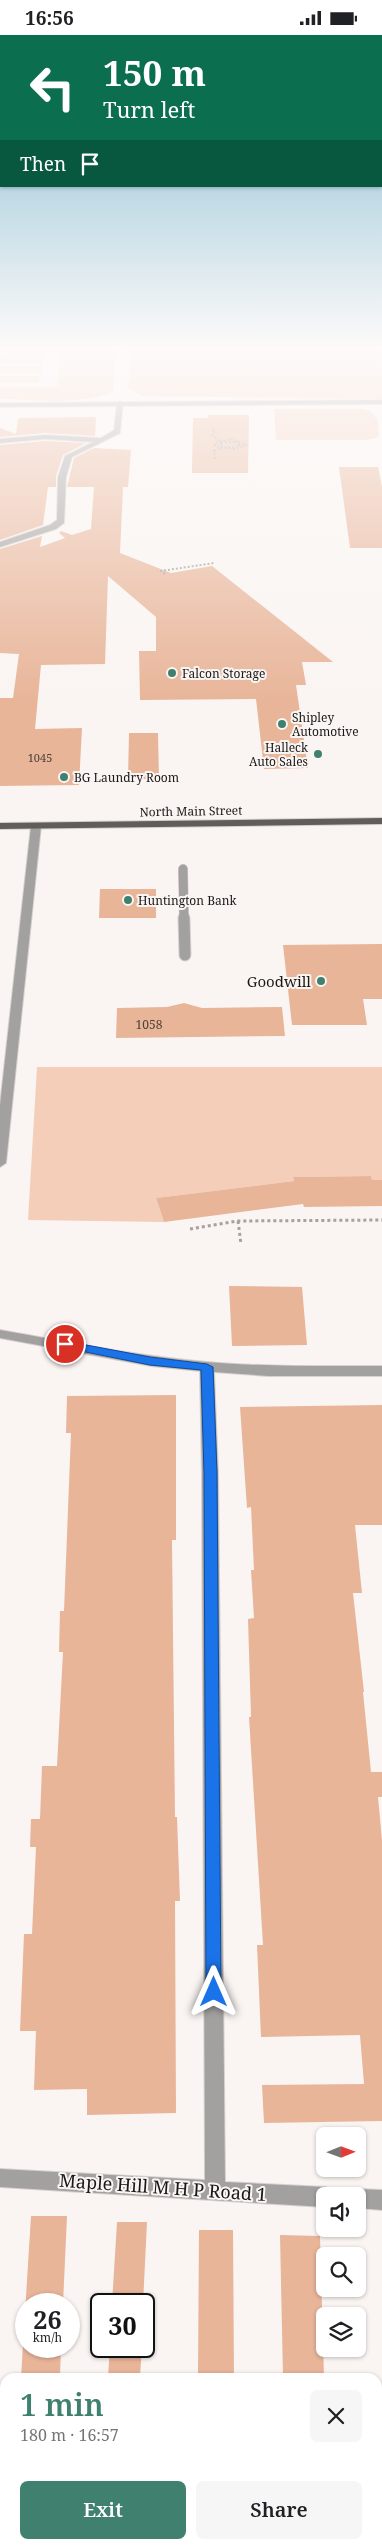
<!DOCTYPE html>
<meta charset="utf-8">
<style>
body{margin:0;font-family:"Noto Serif",serif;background:#f6f6f6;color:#202124;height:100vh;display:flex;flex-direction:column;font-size:19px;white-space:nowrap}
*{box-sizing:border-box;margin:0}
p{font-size:16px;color:#757577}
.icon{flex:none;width:28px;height:28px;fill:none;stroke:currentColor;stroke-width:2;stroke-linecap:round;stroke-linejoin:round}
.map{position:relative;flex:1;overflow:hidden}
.details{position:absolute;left:0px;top:2338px;width:382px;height:176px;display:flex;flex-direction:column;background:#fff;border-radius:15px 15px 0 0;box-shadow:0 1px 4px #0004}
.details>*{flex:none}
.banner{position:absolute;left:0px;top:0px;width:382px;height:152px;box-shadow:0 1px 4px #0004;background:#0b6e4f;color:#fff;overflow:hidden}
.needle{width:32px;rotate:89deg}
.fabs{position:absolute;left:316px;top:2092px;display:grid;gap:10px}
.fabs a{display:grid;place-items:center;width:50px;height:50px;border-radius:8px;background:#fff;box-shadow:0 1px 4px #0004;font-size:25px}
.speed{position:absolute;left:15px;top:2258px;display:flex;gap:10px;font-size:25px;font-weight:700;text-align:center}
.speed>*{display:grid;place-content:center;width:65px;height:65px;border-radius:50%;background:#fff;box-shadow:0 1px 4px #0004;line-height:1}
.speed small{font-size:12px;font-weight:400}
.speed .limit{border:2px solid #111;border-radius:8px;background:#fff;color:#111}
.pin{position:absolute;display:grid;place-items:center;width:42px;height:42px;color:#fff;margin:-21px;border:2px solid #fff;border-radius:50%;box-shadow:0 1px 5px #0007}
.me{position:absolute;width:55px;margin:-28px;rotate:0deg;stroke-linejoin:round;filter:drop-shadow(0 0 4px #0008)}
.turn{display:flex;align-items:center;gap:18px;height:105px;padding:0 20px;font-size:22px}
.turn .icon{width:65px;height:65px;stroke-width:2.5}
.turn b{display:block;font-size:35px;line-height:42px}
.then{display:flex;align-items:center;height:48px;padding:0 20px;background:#0003;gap:10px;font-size:19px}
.round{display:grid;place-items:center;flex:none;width:52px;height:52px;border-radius:8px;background:#f6f6f6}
.overview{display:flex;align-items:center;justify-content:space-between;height:85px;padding:0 20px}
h1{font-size:30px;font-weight:600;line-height:38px;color:#40806e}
.action{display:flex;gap:10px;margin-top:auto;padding:10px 20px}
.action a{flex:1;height:58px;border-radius:8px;background:#40806e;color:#fff;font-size:20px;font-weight:600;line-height:58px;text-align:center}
.action a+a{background:#f6f6f6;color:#202124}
.status{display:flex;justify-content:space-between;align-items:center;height:35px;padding:0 25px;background:#fff;direction:ltr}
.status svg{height:14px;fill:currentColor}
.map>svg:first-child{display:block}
.green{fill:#f4ceb9}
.building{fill:#e8b599}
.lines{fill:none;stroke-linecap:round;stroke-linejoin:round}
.service-far1-casing{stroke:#d6d2cf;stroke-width:10}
.service-casing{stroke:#d6d2cf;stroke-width:13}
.minor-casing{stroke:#d6d2cf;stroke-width:2}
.tertiary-casing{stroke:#d6d2cf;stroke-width:2}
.primary-casing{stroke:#d6d2cf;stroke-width:2}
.path-far1{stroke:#a5a19f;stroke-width:2;stroke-dasharray:2 2;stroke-linecap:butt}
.path{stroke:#a5a19f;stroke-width:3;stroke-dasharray:3 3;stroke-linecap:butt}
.service-far1{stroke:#a3a1a0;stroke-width:9}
.service{stroke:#a3a1a0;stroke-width:11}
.minor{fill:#a3a1a0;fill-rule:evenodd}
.tertiary{fill:#a3a1a0;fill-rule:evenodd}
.primary{fill:#605d5b;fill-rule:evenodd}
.route{fill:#1a73e8;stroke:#114b97}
.poi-dot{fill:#40806e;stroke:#faf5f2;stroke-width:2}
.labels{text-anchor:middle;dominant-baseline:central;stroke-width:4;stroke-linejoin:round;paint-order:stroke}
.far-number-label{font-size:11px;fill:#4d3f38}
.far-poi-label{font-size:12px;fill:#191817;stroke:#faf5f2;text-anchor:start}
.far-street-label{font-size:12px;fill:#191817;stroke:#faf5f2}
.number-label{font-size:12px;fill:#4d3f38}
.poi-label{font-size:15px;fill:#191817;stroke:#faf5f2;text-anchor:end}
.near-street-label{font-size:18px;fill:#191817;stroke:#faf5f2}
</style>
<div class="status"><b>16:56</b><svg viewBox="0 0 49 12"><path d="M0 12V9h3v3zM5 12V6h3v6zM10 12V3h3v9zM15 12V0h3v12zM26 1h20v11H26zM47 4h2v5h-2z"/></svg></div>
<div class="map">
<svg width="382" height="2513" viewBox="0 0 382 2513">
<rect width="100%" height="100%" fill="#faf5f2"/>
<path class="green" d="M0 314H111L116 318 113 357C78 371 36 364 0 364V352H57L61 320 0 319Z
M132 314H382V364L142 361 128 353Z
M0 321 44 322 42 329H0Z
M0 331H42L41 338H0Z
M0 341H40L38 348H0Z
M274 374H363L370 376 378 385 379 400 376 403 366 405H276Z
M37 1032H382V1145H372L371 1141 293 1142 294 1146 156 1163 164 1187 28 1185Z"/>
<path class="building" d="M208 380H249L248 438H192L193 383H208Z
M96 382 95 401 45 398 0 402V393L16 399 18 383Z
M45 406 86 408 63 420 56 441V452H48L43 490 0 505V410Z
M94 413 131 415 128 452H123L120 518 171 538 212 531 333 627H302L306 650H296L308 733 264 734 256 664 140 665 139 616H156V582L108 541 105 629 41 630 35 694 82 693 79 750 0 751V663H13L19 619 0 618V514L42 501 40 512 65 503 59 498 61 496 72 500 91 494 94 452H67L74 423Z
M339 432H378L382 452V513H350Z
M129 698H158L159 744H128Z
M100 854H156V883H99Z
M382 909V964H363L367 990H292L283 910Z
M184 968 202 973 282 972 285 1001 116 1003 117 973 167 972Z
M371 1141 372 1145H382V1171L304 1172 303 1169 164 1187 156 1163 294 1146 293 1142Z
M229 1251 302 1252 307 1310 232 1311Z
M176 1360V1505H172L175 1782H177L180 1866H175L176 2078 87 2080V2054L34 2055 36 1996H20L24 1899H32L36 1812H30L31 1784H40L42 1731H57L63 1617H59L60 1576H64L71 1398H66L67 1361Z
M382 1370V1490H355L362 1558H353L364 1657H363L371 1737H382V1762H378L382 1805V2086L264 2088 262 2050 364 2049 360 2000 261 2002 257 1910H263L249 1682H251L248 1584 254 1583 251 1535H254L251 1472 247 1473 240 1372Z
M31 2181H67L63 2269H26V2311H61L60 2342H21Z
M117 2187H147L143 2269H112Z
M199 2195H233L234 2342 198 2341Z
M280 2200 320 2201 324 2342H283Z
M110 2311H142L140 2342H108Z"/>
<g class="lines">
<g class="service-far1-casing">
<path id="service-far1" d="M183 834 184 885"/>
</g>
<g class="service-casing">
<path id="service" d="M184 883 185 920"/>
</g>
<g class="minor-casing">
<path id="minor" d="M120 366 123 368 120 398 72 422 66 442 64 488 56 494 0 512V507L50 490 57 485 58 442 65 421 93 407 45 404 0 408V404L45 400 101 403 114 395 117 368Z
M0 1295C69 1307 137 1321 207 1327 265 1332 324 1331 382 1331V1341H268L214 1337 218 1438 225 2147 325 2152 332 2155 335 2161H325V2172L0 2152V2134L205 2145 202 1438 200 1336 151 1331 0 1303Z
M358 2154 382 2155V2175L358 2173V2161H349L351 2157Z"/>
</g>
<g class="tertiary-casing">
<path id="tertiary" d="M382 365V369L0 372V368Z
M36 788 41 791 6 1128 0 1132V1070L31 791Z"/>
</g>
<g class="primary-casing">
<path id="primary" d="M382 783V789L0 794V788Z"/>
</g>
<path class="path-far1" d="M212 394 215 396 212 400 221 407
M231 404 246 410 235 414 215 411V408Z
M221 407H239V412L221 413Z
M215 424 214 416 221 413
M165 539 161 536 214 528"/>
<path class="path" d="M238 1186 241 1209
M190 1194 238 1186 382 1185"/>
<use href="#service-far1" class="service-far1"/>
<use href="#service" class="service"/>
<use href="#minor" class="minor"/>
<use href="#tertiary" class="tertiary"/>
<use href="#primary" class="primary"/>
</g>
<linearGradient id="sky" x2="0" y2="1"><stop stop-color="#7fb9d1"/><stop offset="0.47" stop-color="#fdfaf9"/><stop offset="1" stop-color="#fdfaf9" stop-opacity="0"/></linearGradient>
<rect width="382" height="666" fill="url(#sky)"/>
<path class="route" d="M65 1306 150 1322 207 1329 213 1332 217 1438 221 1957 219 1961 214 1963 208 1961 206 1957 204 1438 201 1335 150 1330 61 1312V1307Z"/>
<g class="poi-dot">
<circle cx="172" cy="638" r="5"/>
<circle cx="282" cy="689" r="5"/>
<circle cx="318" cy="719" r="5"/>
<circle cx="64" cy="742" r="5"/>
<circle cx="128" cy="865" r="5"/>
<circle cx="321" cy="946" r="5"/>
</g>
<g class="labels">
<g class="far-number-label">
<text x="40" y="722">1045</text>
</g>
<g class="far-poi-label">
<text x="182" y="638">Falcon Storage</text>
<text x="292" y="682">Shipley<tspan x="292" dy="14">Automotive</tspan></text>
<text x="308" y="712" text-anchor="end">Halleck<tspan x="308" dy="14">Auto Sales</tspan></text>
<text x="74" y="742">BG Laundry Room</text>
<text x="138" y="865">Huntington Bank</text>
</g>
<g class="far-street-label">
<text transform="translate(191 776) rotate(-1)">North Main Street</text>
</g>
<g class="number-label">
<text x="149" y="989">1058</text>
</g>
<g class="poi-label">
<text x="311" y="946">Goodwill</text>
</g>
<g class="near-street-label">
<text transform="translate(163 2152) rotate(4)">Maple Hill M H P Road 1</text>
</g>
</g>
</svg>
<div class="fabs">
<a><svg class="needle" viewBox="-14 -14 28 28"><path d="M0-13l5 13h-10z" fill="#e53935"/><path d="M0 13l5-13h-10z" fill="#757577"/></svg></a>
<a><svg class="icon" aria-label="sound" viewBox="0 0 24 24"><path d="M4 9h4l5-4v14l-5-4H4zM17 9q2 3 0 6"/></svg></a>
<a><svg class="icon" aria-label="search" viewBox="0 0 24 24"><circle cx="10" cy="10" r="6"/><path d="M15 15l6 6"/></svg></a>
<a><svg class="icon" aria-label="layers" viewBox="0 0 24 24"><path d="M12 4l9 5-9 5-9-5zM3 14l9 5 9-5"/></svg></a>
</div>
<div class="speed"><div>26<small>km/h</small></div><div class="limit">30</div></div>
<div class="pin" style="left:65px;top:1309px;background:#d93025"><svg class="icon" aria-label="arrive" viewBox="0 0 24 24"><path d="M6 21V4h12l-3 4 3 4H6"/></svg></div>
<svg class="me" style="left:214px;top:1957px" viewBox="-20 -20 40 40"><path d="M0-17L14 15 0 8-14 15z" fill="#1a73e8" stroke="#fff" stroke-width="4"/></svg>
<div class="banner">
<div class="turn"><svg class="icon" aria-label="left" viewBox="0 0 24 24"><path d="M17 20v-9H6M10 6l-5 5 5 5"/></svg><div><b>150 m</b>Turn left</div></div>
<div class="then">Then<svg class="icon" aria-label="arrive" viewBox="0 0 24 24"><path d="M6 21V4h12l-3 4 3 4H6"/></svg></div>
</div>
<section class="details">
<div class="overview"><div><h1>1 min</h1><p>180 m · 16:57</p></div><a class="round"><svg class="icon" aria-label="close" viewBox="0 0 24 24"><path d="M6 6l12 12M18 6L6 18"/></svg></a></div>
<div class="action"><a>Exit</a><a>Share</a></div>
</section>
</div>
